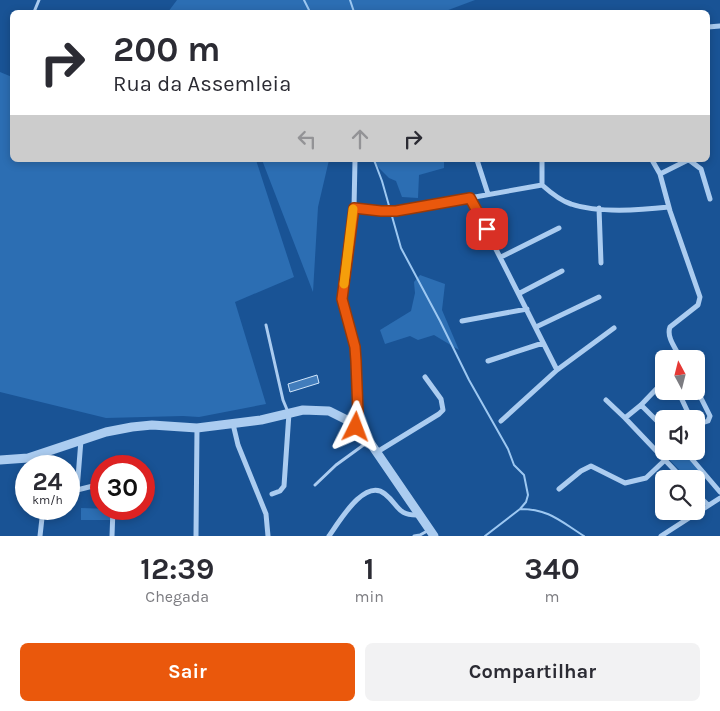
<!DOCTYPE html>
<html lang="pt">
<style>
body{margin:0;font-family:Karla,sans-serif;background:#f2f2f3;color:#2b2b33;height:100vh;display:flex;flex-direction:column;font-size:19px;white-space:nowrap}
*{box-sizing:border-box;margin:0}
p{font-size:16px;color:#7c7c81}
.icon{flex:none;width:28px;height:28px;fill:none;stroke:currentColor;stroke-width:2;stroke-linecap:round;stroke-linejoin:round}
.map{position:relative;height:536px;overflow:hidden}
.drawer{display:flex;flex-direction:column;background:#fff;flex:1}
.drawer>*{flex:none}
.hud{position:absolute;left:10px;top:10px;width:700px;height:152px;border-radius:8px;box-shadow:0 2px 8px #0003;background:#fff;color:#2b2b33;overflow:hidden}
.needle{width:32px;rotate:353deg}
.fabs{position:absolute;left:655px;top:350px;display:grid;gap:10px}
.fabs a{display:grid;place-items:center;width:50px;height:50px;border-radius:8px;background:#fff;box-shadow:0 2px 8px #0003;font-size:25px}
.speed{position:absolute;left:15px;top:455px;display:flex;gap:10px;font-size:25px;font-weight:700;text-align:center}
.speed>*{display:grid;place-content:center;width:65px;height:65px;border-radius:50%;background:#fff;box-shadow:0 2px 8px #0003;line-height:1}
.speed small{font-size:12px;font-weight:400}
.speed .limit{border:8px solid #d22;background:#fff;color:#111}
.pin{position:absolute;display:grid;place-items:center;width:42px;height:42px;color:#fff;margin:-21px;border-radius:10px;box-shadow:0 2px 8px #0006}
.me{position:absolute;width:55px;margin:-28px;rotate:3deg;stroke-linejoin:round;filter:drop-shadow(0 0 4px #0008)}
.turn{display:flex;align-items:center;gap:18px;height:105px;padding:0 20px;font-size:22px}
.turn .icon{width:65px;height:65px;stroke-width:2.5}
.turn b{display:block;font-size:35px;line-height:42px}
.lanes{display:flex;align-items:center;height:48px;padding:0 20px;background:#0003;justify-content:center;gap:25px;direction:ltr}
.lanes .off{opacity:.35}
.eta{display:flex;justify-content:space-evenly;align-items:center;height:85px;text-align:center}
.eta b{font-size:30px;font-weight:700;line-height:35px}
.action{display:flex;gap:10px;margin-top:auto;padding:10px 20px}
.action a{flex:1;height:58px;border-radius:8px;background:#ea580c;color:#fff;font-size:20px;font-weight:700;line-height:58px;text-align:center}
.action a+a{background:#f2f2f3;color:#2b2b33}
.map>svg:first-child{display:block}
.green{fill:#2c6eb3}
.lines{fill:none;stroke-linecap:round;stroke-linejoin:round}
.stream{stroke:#9dc8f2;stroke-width:2}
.building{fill:#427dbc;stroke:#d1e6fb}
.service{stroke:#abccf0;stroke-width:3}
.minor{stroke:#abccf0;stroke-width:5}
.tertiary{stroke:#abccf0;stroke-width:9}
.route-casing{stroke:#983908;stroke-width:12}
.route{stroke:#ea580c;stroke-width:9}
.slow{stroke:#f59e0b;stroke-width:9}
</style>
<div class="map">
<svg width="720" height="536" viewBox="0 0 720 536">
<rect width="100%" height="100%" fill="#195395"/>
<path class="green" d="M177 0H475L443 12H168Z
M0 72 12 77V160H256L294 277 235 302 266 404 199 417 183 416 106 418 0 392Z
M262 160H329L318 207 313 292Z
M371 160H444V168L419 175 418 198 402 197 396 181 389 178Z
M420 275 445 284 442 310 459 350 434 335 418 340 410 336 385 344 380 330 411 311 415 293 414 282Z
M675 451H684L702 471 694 479H688L668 458Z
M81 508 111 509V520H81Z"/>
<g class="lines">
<path class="stream" d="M304 0 310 12
M350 0 354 12
M374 160 382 181 401 248 440 321 469 380 508 449 514 465 524 475 528 495 526 502 520 509 485 536
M520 509C549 509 560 521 584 536"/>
</g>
<path class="building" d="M317 375 319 383 290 392 288 384Z"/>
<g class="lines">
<path class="service" d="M34 12 39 0
M266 325 283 400 288 412
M315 485 336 465 369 441
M414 536 420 535 429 530"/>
<path class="minor" d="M708 27 720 26
M355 160 354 208 342 299 355 347 357 361 358 413 357 427
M477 160 488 194
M542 160V185
M652 160 660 174 670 211 700 297 698 305 670 327C666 337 676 349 681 359
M689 160 701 169 710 199
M660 174 688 160
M542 185C551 193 561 201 571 204 597 213 642 210 669 207
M470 198 557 370
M354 208 381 211H396L542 185
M599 208 601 263
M501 257 559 228
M520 293 562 271
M462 321 527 309
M536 327 599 297
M488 361 543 343
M696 388 710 416 708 421 696 425
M678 391 691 419
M606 400 625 418 683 479
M641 405 664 428
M625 418 641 405 664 381
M501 421 557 370 614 328
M233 424 238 445 266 514 268 536
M685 451 720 492
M377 452 439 414 443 410 441 399 425 377
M559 489 581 471 591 466 625 483 646 478 665 460
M77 490 81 440
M696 493 708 505
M69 494 77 490 101 484
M272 494 280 491 284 486 289 413
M40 536 43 509
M112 536 113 509
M196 536 197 428
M329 536C339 522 365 477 385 494 399 505 397 516 419 515
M661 536 720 498"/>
<path class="tertiary" d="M0 460 28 458 106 432 132 427 152 425 197 428 261 420 303 410 329 411 349 421 369 441 434 536"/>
</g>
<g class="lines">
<g class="route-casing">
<path id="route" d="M356 427 358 413 356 361 355 347 342 299 354 208 381 211H396L470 198 487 229"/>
</g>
<use href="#route" class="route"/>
<path class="slow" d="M344 284 353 209"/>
</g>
</svg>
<div class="fabs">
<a><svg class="needle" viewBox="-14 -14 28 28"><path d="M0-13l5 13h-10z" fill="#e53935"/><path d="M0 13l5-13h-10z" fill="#7c7c81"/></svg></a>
<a><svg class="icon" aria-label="sound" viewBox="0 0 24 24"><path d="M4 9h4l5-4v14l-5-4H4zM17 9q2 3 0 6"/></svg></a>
<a><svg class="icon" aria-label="search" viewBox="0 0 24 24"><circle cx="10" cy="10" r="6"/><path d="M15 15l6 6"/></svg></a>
</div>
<div class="speed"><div>24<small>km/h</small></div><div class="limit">30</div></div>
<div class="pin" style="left:487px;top:229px;background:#d93025"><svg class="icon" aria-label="arrive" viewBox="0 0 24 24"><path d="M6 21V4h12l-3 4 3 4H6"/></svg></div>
<svg class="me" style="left:356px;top:427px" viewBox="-20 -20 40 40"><path d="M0-17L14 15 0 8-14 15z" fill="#ea580c" stroke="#fff" stroke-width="4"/></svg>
<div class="hud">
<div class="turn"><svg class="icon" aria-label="right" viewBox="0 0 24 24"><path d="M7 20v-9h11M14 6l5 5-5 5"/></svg><div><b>200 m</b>Rua da Assemleia</div></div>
<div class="lanes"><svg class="icon off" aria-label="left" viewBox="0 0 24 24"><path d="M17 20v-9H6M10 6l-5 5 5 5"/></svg><svg class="icon off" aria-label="ahead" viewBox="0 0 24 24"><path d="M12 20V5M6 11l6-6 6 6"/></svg><svg class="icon" aria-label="right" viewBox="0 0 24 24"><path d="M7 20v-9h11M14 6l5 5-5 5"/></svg></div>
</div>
</div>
<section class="drawer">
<div class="eta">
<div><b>12:39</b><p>Chegada</p></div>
<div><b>1</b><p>min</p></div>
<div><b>340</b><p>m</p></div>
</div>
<div class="action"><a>Sair</a><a>Compartilhar</a></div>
</section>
